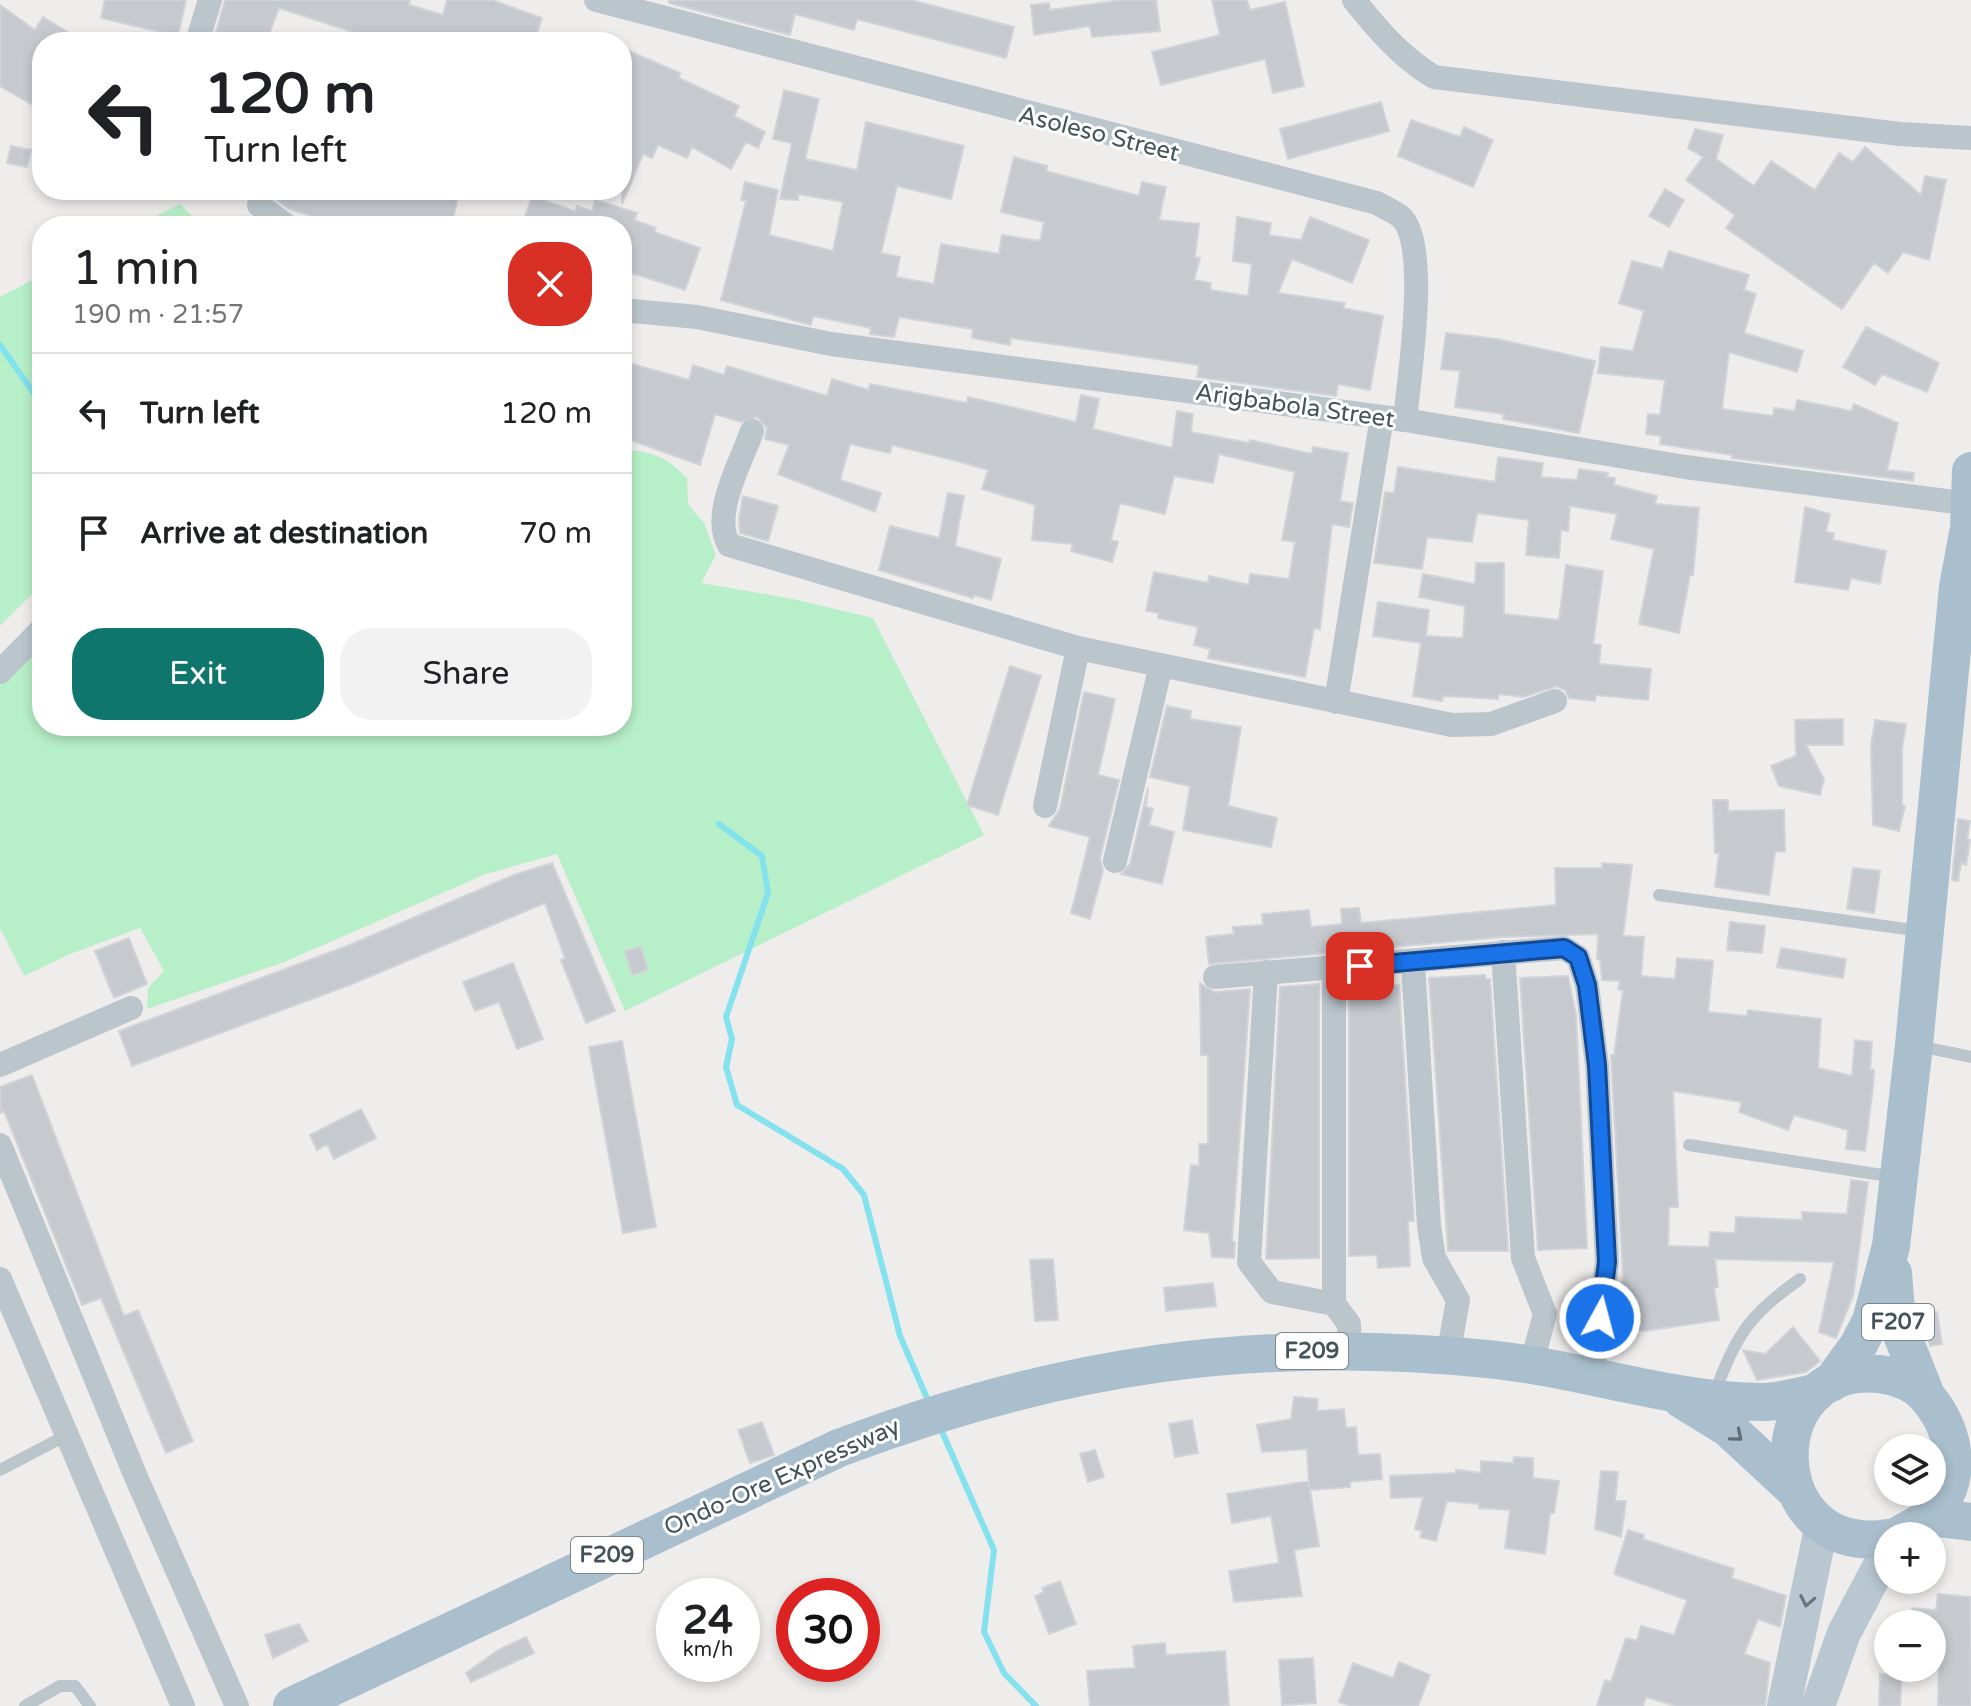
<!DOCTYPE html>
<meta charset="utf-8">
<style>
body{margin:0;font-family:"Varela Round",sans-serif;background:#f2f2f2;color:#202124;height:100vh;display:flex;flex-direction:column;font-size:30px;white-space:nowrap}
*{box-sizing:border-box;margin:0}
p{font-size:26px;color:#757577}
.icon{flex:none;width:44px;height:44px;fill:none;stroke:currentColor;stroke-width:2;stroke-linecap:round;stroke-linejoin:round}
.map{position:relative;flex:1;overflow:hidden}
.drawer{position:absolute;left:32px;top:216px;width:600px;height:520px;display:flex;flex-direction:column;background:#fff;border-radius:32px;box-shadow:0 4px 12px #0003}
.drawer>*{flex:none}
.banner{position:absolute;left:32px;top:32px;width:600px;height:168px;border-radius:32px;box-shadow:0 4px 12px #0003;background:#fff;color:#202124;overflow:hidden}
.tools{position:absolute;left:1874px;top:1434px;display:grid;gap:16px}
.tools a{display:grid;place-items:center;width:72px;height:72px;border-radius:50%;background:#fff;box-shadow:0 4px 12px #0003;font-size:40px}
.speed{position:absolute;left:656px;top:1578px;display:flex;gap:16px;font-size:40px;font-weight:700;text-align:center}
.speed>*{display:grid;place-content:center;width:104px;height:104px;border-radius:50%;background:#fff;box-shadow:0 4px 12px #0003;line-height:1}
.speed small{font-size:20px;font-weight:400}
.speed .limit{border:12px solid #d22;background:#fff;color:#111}
.pin{position:absolute;display:grid;place-items:center;width:68px;height:68px;color:#fff;margin:-34px;border-radius:16px;box-shadow:0 4px 12px #0006}
.me{position:absolute;width:88px;margin:-44px;rotate:7deg;stroke-linejoin:round;filter:drop-shadow(0 0 6px #0008)}
.turn{display:flex;align-items:center;gap:28px;height:168px;padding:0 40px;font-size:36px}
.turn .icon{width:104px;height:104px;stroke-width:2.5}
.turn b{display:block;font-size:56px;line-height:68px}
.round{display:grid;place-items:center;flex:none;width:84px;height:84px;border-radius:32px;background:#f2f2f2}
.summary{display:flex;align-items:center;justify-content:space-between;height:136px;padding:0 40px}
h1{font-size:48px;font-weight:600;line-height:60px}
.cta{display:flex;gap:16px;margin-top:auto;padding:16px 40px}
.cta a{flex:1;height:92px;border-radius:32px;background:#0f766e;color:#fff;font-size:32px;font-weight:600;line-height:92px;text-align:center}
.cta a+a{background:#f2f2f2;color:#202124}
ul{padding:0;list-style:none}
li{display:flex;align-items:center;gap:24px;height:120px;padding:0 40px;border-top:2px solid #e0e0e0}
li div{flex:1}
li b{display:block;font-size:30px}
li em{font-style:normal}
.map>svg:first-child{display:block}
.green{fill:#b7f0c8}
.lines{fill:none;stroke-linecap:round;stroke-linejoin:round}
.stream{stroke:#83e2ee;stroke-width:6}
.building{fill:#c6cacf;stroke:#d0d3d8;stroke-width:2}
.service{stroke:#bac5cc;stroke-width:12}
.minor{stroke:#bac5cc;stroke-width:24}
.secondary{stroke:#b9c7d1;stroke-width:34}
.primary{stroke:#aabfcd;stroke-width:38}
.oneway{stroke:#5e6d77}
.oneway2{stroke:#67757e}
.route-casing{stroke:#114b97;stroke-width:20}
.route{stroke:#1a73e8;stroke-width:14}
.labels{text-anchor:middle;dominant-baseline:central;stroke-width:6;stroke-linejoin:round;paint-order:stroke}
.shield{fill:#fff;stroke:#7c868c;stroke-width:2}
.shield-label{font-size:22px;font-weight:bold;fill:#44525a}
.street-label{font-size:24px;fill:#44525a;stroke:#fff}
</style>
<div class="map">
<svg width="1971" height="1706" viewBox="0 0 1971 1706">
<rect width="100%" height="100%" fill="#efecec"/>
<path class="green" d="M180 204 192 216 210 226H137Z
M42 275V584L0 626V297Z
M622 449C654 453 665 455 687 478L688 504 704 523 716 555 701 583 793 599 873 618 984 835 625 1011 557 854 486 874 284 962 147 1009 148 988 164 971 140 928 70 954 24 976 0 928V683L42 642V726H622Z"/>
<g class="lines">
<path class="stream" d="M0 345 42 405
M719 824 762 856 768 893 726 1017 732 1039 726 1067 737 1105 843 1169 864 1195 900 1336 930 1405
M940 1427 994 1550 984 1632 1004 1673 1036 1706"/>
</g>
<path class="building" d="M105 0H186L178 36 101 18Z
M225 0H410L409 5 443 15 447 0H492L542 18 534 42H353L356 33 279 8 266 42H213Z
M669 0H911L1014 27 1006 58 857 19 854 30 795 14 790 35 669 3Z
M1122 0H1156L1160 31 1092 37 1090 26 1034 35 1031 5 1049 3 1050 10Z
M1212 0H1247L1250 10 1285 2 1304 86 1273 93 1265 59 1161 85 1152 52 1220 35Z
M0 5 35 30 43 17 84 42H42V86L31 104 0 86Z
M622 48 680 73 679 78 739 106 734 116 765 132 758 148 746 142 731 169 692 147 687 158 658 145 652 158 643 154 622 204Z
M784 90 819 99 805 159 857 170 866 122 964 146 951 199 897 186 881 253 900 257 896 277 934 284 941 244 999 254 1002 235 1040 241 1044 222 1001 212 1014 157 1047 166 1046 171 1139 196 1142 182 1166 187 1159 220 1199 224 1195 257 1200 258 1194 280 1211 283 1210 290 1248 296 1252 264 1233 261 1237 217 1271 223 1269 235 1301 240 1310 217 1369 240 1352 283 1292 259 1278 293 1345 303 1343 308 1383 316 1370 390 1338 384 1336 396 1197 377 1199 365 1011 338 1010 345 972 338 973 329 899 317 894 337 876 335 870 334 871 328 813 316 811 325 721 300 746 201 741 200 745 182 778 190 769 235 833 251 843 202 798 194V200L780 199 792 143 773 139Z
M1381 102 1389 131 1288 159 1280 129Z
M1411 120 1460 137 1464 127 1493 140 1473 187 1398 156Z
M1695 129 1723 135 1716 159 1754 186 1771 161 1815 190 1839 153 1853 162 1865 147 1921 195 1925 176 1946 180 1929 260 1903 252 1888 273 1874 263 1842 309 1726 228 1735 215 1686 180 1703 157 1688 148Z
M11 146 31 150 27 167 7 163Z
M1665 189 1684 200 1669 227 1649 216Z
M258 190H257H460L451 226H320L322 219 289 209 268 193Z
M532 196 575 211 577 206 592 211 595 200 637 213 634 220 656 228 654 232 700 248 685 290 622 270V226H522Z
M1669 251 1749 275 1744 290 1756 294 1744 333 1803 351 1797 372 1729 352 1722 409 1773 416 1774 408 1795 411 1797 400 1851 411 1854 404 1898 423 1887 470 1914 473 1913 481 1732 458V455L1660 444 1661 436 1646 434 1648 414 1660 415 1665 380 1598 373 1601 347 1633 351 1644 311 1619 303 1632 261 1663 269Z
M1866 327 1939 363 1927 392 1882 374 1875 385 1843 367Z
M1446 333 1497 339 1595 361 1579 433 1503 419 1504 414 1455 407 1460 371 1441 369Z
M622 361 689 380 693 365 724 375 727 366 827 396 832 379 869 390 870 384 967 403 968 397 1076 422 1081 395 1099 399 1093 429 1172 448 1177 411 1193 414 1191 432 1249 443 1250 440 1312 454 1313 447 1348 453 1340 501 1353 503 1349 527 1332 524 1320 629 1314 628 1305 677 1208 658 1210 649 1194 645 1198 627 1158 618 1159 613 1146 611 1154 572 1208 583 1209 576 1249 585 1250 574 1289 579 1295 542 1282 540 1295 472 1219 454 1213 483 1174 476 1165 514 1120 503 1111 540 1118 542 1112 562 1071 551 1073 544 1032 540 1035 505 982 489 988 470 953 460 892 445 890 453 850 444 840 480 881 493 875 512 778 474 789 445 765 439 767 428 757 417 741 422 715 414 700 465 622 437Z
M1498 457 1543 463 1541 477 1577 480 1579 469 1608 473 1607 477 1615 478 1614 485 1657 496 1655 504 1699 508 1693 575H1690L1679 633 1639 624 1654 549 1611 539 1617 514 1570 506 1568 531 1561 530 1559 558 1526 555 1529 520 1477 513 1472 542 1427 537 1422 569 1374 563 1385 492 1394 493 1398 467 1495 482Z
M948 493 964 496 955 546 1001 559 991 600 974 595 973 598 879 570 890 526 939 538Z
M743 496 778 506 768 541 740 533 739 519Z
M1805 507 1830 514 1826 532 1834 533 1833 540 1886 551 1880 584 1851 578 1848 590 1795 582Z
M1476 563H1504V614L1559 620 1566 565 1603 571 1593 644 1601 645 1599 664 1651 669 1648 700 1596 695 1595 701 1569 698 1565 690 1557 686 1523 697 1499 694 1498 699 1443 696 1442 701 1413 696 1421 643 1373 636 1378 602 1429 610 1426 636 1463 638 1465 606 1419 597 1423 574 1475 584Z
M1010 666 1041 676 998 815 967 805Z
M1084 692 1115 699 1098 775 1119 780 1100 858 1103 870 1090 919 1071 913 1090 837 1049 826 1060 809Z
M1167 706 1191 711 1190 719 1241 727 1228 806 1277 818 1271 847 1183 830 1190 786 1150 777Z
M1843 719V745H1806L1824 779 1820 795 1779 786 1771 766 1796 756 1795 720Z
M1875 720 1906 724 1902 748V805L1905 806 1899 831 1873 825 1871 747Z
M1148 788 1146 807 1153 809 1149 825 1174 832 1162 884 1121 874 1130 864Z
M1713 800H1728V811L1784 810 1785 851 1775 852 1769 895 1715 887 1719 853H1715Z
M1958 819 1970 821 1967 839 1970 840 1966 865 1961 863 1958 881 1952 880Z
M552 863 615 1011 586 1023 561 960 565 958 545 903 352 984 132 1066 119 1031 347 946 514 875Z
M1602 863 1632 865 1623 936 1644 937 1641 976 1675 979 1677 958 1713 961 1708 1012 1747 1016 1748 1010 1821 1019 1818 1068 1852 1076 1855 1040 1872 1042 1870 1070H1874L1873 1087 1865 1151 1846 1149 1848 1130 1794 1115 1788 1130 1739 1112 1742 1102 1673 1091 1678 1207H1669L1668 1246 1709 1247 1710 1232 1735 1233 1736 1217 1802 1220V1212L1847 1214 1851 1180 1868 1182 1853 1296 1836 1338 1819 1332 1834 1262 1715 1259 1718 1287 1714 1288 1719 1320 1645 1331 1617 1327 1623 1275 1611 1055H1614L1623 991 1618 989 1620 981 1602 980 1600 959H1597L1598 934 1501 937 1209 964 1206 937 1234 934 1233 927 1263 925 1262 914 1309 910 1311 927 1342 924 1341 909 1359 908 1361 923 1556 905 1555 868H1602Z
M1853 868 1880 871 1874 913 1847 909Z
M1730 922 1765 926 1762 953 1727 950Z
M129 938 147 984 114 998 95 951Z
M641 947 648 970 632 975 625 951Z
M1781 948 1846 959 1843 978 1777 967Z
M513 963 543 1039 517 1049 499 1002 475 1011 463 982Z
M1485 975 1486 979H1490L1508 1251H1448L1429 978Z
M1568 976 1576 1015 1587 1248 1538 1250 1520 978Z
M1200 983 1215 992 1250 989 1232 1242H1235L1234 1258 1212 1257 1209 1233 1184 1230 1191 1165 1199 1166V1144H1208V1055H1201Z
M1319 984V1258L1266 1259 1280 987Z
M1349 984 1399 985 1414 1221H1408L1410 1266 1378 1268 1377 1255 1349 1256Z
M622 1041 656 1227 623 1233 589 1047Z
M32 1075 124 1316 138 1310 193 1441 166 1453 101 1298 82 1305 4 1111 0 1113V1087Z
M361 1109 376 1138 334 1159 327 1144 317 1150 310 1135Z
M1053 1259 1058 1320 1035 1321 1030 1260Z
M1213 1283 1216 1306 1166 1311 1164 1288Z
M1921 1312H1937L1942 1344 1930 1346Z
M1793 1327 1820 1361 1806 1372 1757 1380 1743 1350 1765 1354Z
M1294 1397 1318 1399 1317 1411 1344 1409 1346 1428 1356 1427 1358 1455 1380 1454 1382 1479 1350 1482V1487L1310 1490 1319 1546 1294 1550 1302 1596 1234 1602 1229 1571 1279 1563 1271 1516 1232 1523 1227 1494 1309 1481V1487L1307 1449 1262 1452 1257 1425 1291 1419Z
M1192 1420 1198 1453 1175 1457 1169 1424Z
M762 1422 774 1455 750 1463 738 1430Z
M1095 1450 1104 1477 1088 1482 1080 1454Z
M1514 1457 1533 1458V1478L1559 1481 1554 1513H1550L1545 1554 1505 1548 1510 1510 1479 1508V1504L1447 1501 1436 1541 1420 1537 1422 1531 1415 1529 1423 1497 1391 1498 1390 1476 1456 1473V1470L1481 1473V1461L1513 1463Z
M1601 1471 1618 1472 1615 1501H1626L1621 1537 1595 1529Z
M1628 1530 1644 1535 1643 1539 1734 1569 1732 1578 1786 1596 1780 1627 1758 1619 1744 1654 1770 1663 1765 1706H1676L1646 1697 1643 1706H1597L1605 1680 1611 1682 1626 1638 1637 1641 1641 1626 1674 1635 1687 1600 1614 1574Z
M1060 1581 1076 1624 1049 1634 1035 1596 1044 1592 1042 1588Z
M1938 1594 1970 1597 1971 1706H1938L1939 1649H1932V1624H1911L1912 1608 1936 1610Z
M299 1624 308 1641 273 1658 265 1635Z
M526 1637 534 1653 471 1682 466 1673 498 1650Z
M1165 1643 1166 1655 1225 1651 1229 1706H1090L1087 1671 1135 1668 1133 1646Z
M1313 1658 1316 1703 1282 1705 1279 1660Z
M1399 1662 1430 1675 1418 1706H1351L1339 1702 1353 1663 1393 1678Z
M1880 1674 1902 1675 1900 1706H1879Z"/>
<g class="lines">
<path class="service" d="M1659 895 1921 931
M1918 1046 1971 1057
M1689 1145 1895 1177
M1714 1395C1736 1336 1748 1315 1800 1279
M0 1470 67 1435
M25 1706 60 1686H75L90 1706"/>
<path class="minor" d="M596 0 1377 203C1384 208 1397 212 1403 219 1429 250 1409 378 1405 420
M1354 0C1378 30 1401 57 1434 77L1900 134 1971 138
M198 39 210 0
M259 205 287 226
M622 310 697 317 831 344 1405 420 1685 467 1971 504
M752 431C741 463 711 514 729 545L1078 648 1452 725 1491 724 1555 701
M0 672 42 629
M1336 702 1382 417
M1045 806 1078 648
M1115 861 1161 665
M1503 952 1523 1258 1545 1314 1531 1366
M1413 963 1429 1226 1434 1258 1458 1300 1448 1356
M1266 972 1249 1262 1272 1292 1334 1304 1349 1324 1350 1351
M1215 977 1564 948 1578 957 1587 985 1597 1065 1607 1262 1592 1375
M0 1065 131 1008
M0 1145 136 1477 237 1706
M0 1279 183 1706
M1334 1304V968"/>
<path class="secondary" d="M1784 1706 1822 1524
M1818 1706 1844 1633 1888 1550"/>
<path class="primary" d="M1893 1273 1897 1322 1925 1393
M1831 1383 1858 1346 1871 1321 1891 1246 1914 1045 1958 587 1969 528 1971 471
M1681 1399 1728 1428 1795 1490
M1928 1517 1971 1522
M1888 1538C1760 1558 1757 1362 1879 1374 1896 1376 1916 1383 1927 1397 1956 1431 1966 1484 1928 1517 1920 1525 1907 1530 1897 1536
M292 1706 839 1448C1059 1365 1253 1336 1487 1359 1580 1368 1669 1401 1762 1402 1780 1402 1799 1396 1816 1393"/>
</g>
<defs><path id="oneway-chevron" d="M-2-3.5L2.5 0L-2 3.5" fill="none" stroke-width="1.6" stroke-linecap="round" stroke-linejoin="round" transform="scale(2)"/></defs>
<use class="oneway" href="#oneway-chevron" transform="translate(1737 1436) rotate(40)"/>
<use class="oneway2" href="#oneway-chevron" transform="translate(1807 1601) rotate(101)"/>
<g class="lines">
<g class="route-casing">
<path id="route" d="M1360 966 1564 948 1578 957 1587 985 1597 1065 1607 1262 1600 1318"/>
</g>
<use href="#route" class="route"/>
</g>
<g class="labels">
<g class="shield">
<rect x="1862" y="1304" width="72" height="36" rx="6"/>
<rect x="1276" y="1333" width="72" height="36" rx="6"/>
<rect x="571" y="1537" width="72" height="36" rx="6"/>
</g>
<g class="shield-label">
<text x="1898" y="1322">F207</text>
<text x="1312" y="1351">F209</text>
<text x="607" y="1555">F209</text>
</g>
<g class="street-label">
<text transform="translate(1099 134) rotate(14)">Asoleso Street</text>
<text transform="translate(1295 406) rotate(8)">Arigbabola Street</text>
<text transform="translate(782 1477) rotate(-24)">Ondo-Ore Expressway</text>
</g>
</g>
</svg>
<div class="tools">
<a><svg class="icon" aria-label="layers" viewBox="0 0 24 24"><path d="M12 4l9 5-9 5-9-5zM3 14l9 5 9-5"/></svg></a>
<a>+</a>
<a>−</a>
</div>
<div class="speed"><div>24<small>km/h</small></div><div class="limit">30</div></div>
<div class="pin" style="left:1360px;top:966px;background:#d93025"><svg class="icon" aria-label="arrive" viewBox="0 0 24 24"><path d="M6 21V4h12l-3 4 3 4H6"/></svg></div>
<svg class="me" style="left:1600px;top:1318px" viewBox="-20 -20 40 40"><circle r="17" fill="#1a73e8" stroke="#fff" stroke-width="3"/><path d="M0-11L8 9 0 5-8 9z" fill="#fff"/></svg>
<div class="banner">
<div class="turn"><svg class="icon" aria-label="left" viewBox="0 0 24 24"><path d="M17 20v-9H6M10 6l-5 5 5 5"/></svg><div><b>120 m</b>Turn left</div></div>
</div>
<section class="drawer">
<div class="summary"><div><h1>1 min</h1><p>190 m · 21:57</p></div><a class="round" style="background:#d93025;color:#fff"><svg class="icon" aria-label="close" viewBox="0 0 24 24"><path d="M6 6l12 12M18 6L6 18"/></svg></a></div>
<ul>
<li><svg class="icon" aria-label="left" viewBox="0 0 24 24"><path d="M17 20v-9H6M10 6l-5 5 5 5"/></svg><div><b>Turn left</b></div><em>120 m</em></li>
<li><svg class="icon" aria-label="arrive" viewBox="0 0 24 24"><path d="M6 21V4h12l-3 4 3 4H6"/></svg><div><b>Arrive at destination</b></div><em>70 m</em></li>
</ul>
<div class="cta"><a>Exit</a><a>Share</a></div>
</section>
</div>
